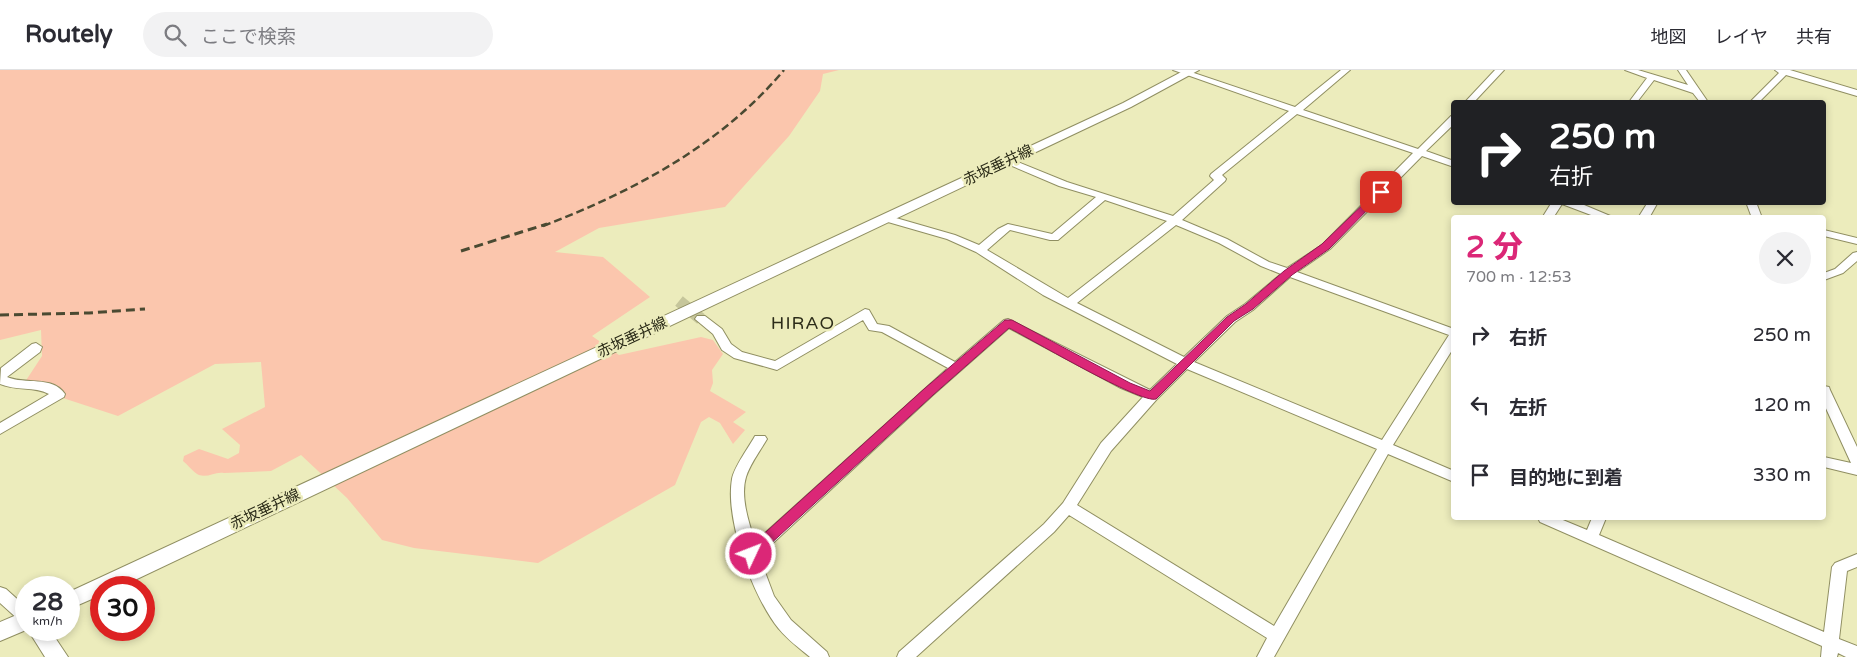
<!DOCTYPE html>
<html lang="ja">
<meta charset="utf-8">
<style>
body{margin:0;font-family:"Varela Round","Noto Sans JP",sans-serif;background:#f2f2f3;color:#2b2b33;height:100vh;display:flex;flex-direction:column;font-size:19px;white-space:nowrap}
*{box-sizing:border-box;margin:0}
p{font-size:16px;color:#7c7c81}
.icon{flex:none;width:28px;height:28px;fill:none;stroke:currentColor;stroke-width:2;stroke-linecap:round;stroke-linejoin:round}
.map{position:relative;flex:1;overflow:hidden}
.details{position:absolute;left:1451px;top:145px;width:375px;height:305px;display:flex;flex-direction:column;background:#fff;border-radius:5px;box-shadow:0 2px 8px #0003}
.details>*{flex:none}
.guide{position:absolute;left:1451px;top:30px;width:375px;height:105px;border-radius:5px;box-shadow:0 2px 8px #0003;background:#202124;color:#fff;overflow:hidden}
.speed{position:absolute;left:15px;top:506px;display:flex;gap:10px;font-size:25px;font-weight:700;text-align:center}
.speed>*{display:grid;place-content:center;width:65px;height:65px;border-radius:50%;background:#fff;box-shadow:0 2px 8px #0003;line-height:1}
.speed small{font-size:12px;font-weight:400}
.speed .limit{border:8px solid #d22;background:#fff;color:#111}
.pin{position:absolute;display:grid;place-items:center;width:42px;height:42px;color:#fff;margin:-21px;border-radius:10px;box-shadow:0 2px 8px #0006}
.me{position:absolute;width:55px;margin:-28px;rotate:47deg;stroke-linejoin:round;filter:drop-shadow(0 0 4px #0008)}
.turn{display:flex;align-items:center;gap:18px;height:105px;padding:0 15px;font-size:22px}
.turn .icon{width:65px;height:65px;stroke-width:2.5}
.turn b{display:block;font-size:35px;line-height:42px}
.round{display:grid;place-items:center;flex:none;width:52px;height:52px;border-radius:26px;background:#f2f2f3}
.headline{display:flex;align-items:center;justify-content:space-between;height:85px;padding:0 15px}
h1{font-size:30px;font-weight:800;line-height:38px;color:#db2777}
ul{padding:0;list-style:none}
li{display:flex;align-items:center;gap:15px;height:70px;padding:0 15px}
li div{flex:1}
li b{display:block;font-size:19px}
li em{font-style:normal}
header{display:flex;align-items:center;gap:30px;box-sizing:border-box;height:70px;padding:0 25px;background:#fff;border-bottom:1px solid #e1e1e2}
header strong{font-size:24px}
nav{display:flex;gap:28px;margin-inline-start:auto;font-size:18px}
.search{width:350px;height:45px;background:#f2f2f3;display:flex;align-items:center;gap:12px;box-sizing:border-box;padding:0 18px;border-radius:28px;color:#7c7c81;font-size:19px}
.map>svg:first-child{display:block}
.green{fill:#fbc6ad}
.lines{fill:none;stroke-linecap:round;stroke-linejoin:round}
.minor-tunnel{stroke:#c6c69b;stroke-width:12;stroke-dasharray:12 5.5;stroke-linecap:butt}
.minor-casing{stroke:#908f62;stroke-width:2}
.major-casing{stroke:#908f62;stroke-width:2}
.minor{fill:#fff;fill-rule:evenodd}
.major{fill:#fff;fill-rule:evenodd}
.rail-far1{stroke:#4a4a32;stroke-width:2.5;stroke-dasharray:8 4;stroke-linecap:butt}
.rail{stroke:#4a4a32;stroke-width:3;stroke-dasharray:9 5;stroke-linecap:butt}
.route{fill:#db2777;stroke:#8e194d}
.labels{text-anchor:middle;dominant-baseline:central;stroke-width:5;stroke-linejoin:round;paint-order:stroke}
.street-label{font-size:15px;fill:#2c2c19;stroke:#ececbc}
.quarter-label{font-size:18px;letter-spacing:1px;fill:#2c2c19;stroke:#ececbc}
</style>
<header>
<strong>Routely</strong>
<div class="search"><svg class="icon" aria-label="search" viewBox="0 0 24 24"><circle cx="10" cy="10" r="6"/><path d="M15 15l6 6"/></svg>ここで検索</div>
<nav><a>地図</a><a>レイヤ</a><a>共有</a></nav>
</header>
<div class="map">
<svg width="1857" height="587" viewBox="0 0 1857 587">
<rect width="100%" height="100%" fill="#ececbc"/>
<path class="green" d="M0 0H839L823 4 820 21 789 66 725 137 599 158 555 182 603 187 650 227 592 266 619 285 701 267 713 270 723 284 712 300 713 313 710 321 746 342 733 352 745 360 733 374 720 353 709 347 701 352 675 415 538 493 414 478 382 470 347 428 301 385 271 401 224 403C216 401 208 408 199 405 194 403 188 395 183 391L184 386 199 379 228 389 239 383 240 375 222 359 265 337 261 292 215 294 118 346 23 315 42 286 41 260 0 270Z"/>
<g class="lines">
<path class="minor-tunnel" d="M679 231 701 249"/>
<g class="minor-casing">
<path id="minor" d="M1173 0H1185L1295 37 1341 0H1350L1303 40 1418 79 1451 46 1454 45V54L1426 81 1454 91V97L1422 86 1330 179 1297 202 1454 259V277L1393 375 1454 401V412L1388 384 1274 587H1257L1267 568 1069 445 1054 462 916 587H897L899 582 1044 454 1063 433 1101 373 1143 327 1121 318 1009 258 933 325 759 486 774 526 791 550 827 582 829 587H810C799 578 787 569 779 559 753 528 725 449 732 409 734 397 749 377 755 366H765L767 369C760 381 750 394 746 407 740 427 749 453 755 472L948 298 882 262 869 260 863 250 777 300 734 288 722 280 713 264 695 249 697 246H705L722 259 731 274 742 282 775 291 865 239 869 240 877 254 889 256 955 292 1004 250 1008 249 1150 320 1177 294 1043 225 976 182 947 169 881 150 880 148 885 145 889 146 955 165 979 175 998 159 1008 154 1052 164 1096 127 1059 116 1005 93V89L1008 88 1067 112 1173 146 1214 110 1210 106 1211 104 1289 41ZM1297 44 1413 83 1322 175 1287 198 1269 192 1227 169 1182 150 1225 111 1226 109 1222 105ZM1105 130 1167 151 1068 228 987 180 1010 160 1050 170H1058ZM1176 155 1219 173 1261 196 1281 204 1245 234 1227 246 1184 287 1077 233ZM1290 207 1449 265 1382 370 1194 292 1235 252 1253 240ZM1187 299 1377 379 1274 556 1077 435 1111 381 1157 329Z
M1495 0H1504L1474 32H1465Z
M1625 0H1638L1688 15 1678 0H1686L1708 32H1700L1693 23 1654 10 1637 32H1629L1647 8Z
M1775 0H1790L1857 20V26L1786 5 1759 32H1750L1779 3Z
M1552 132H1577L1615 148H1599L1562 134 1553 148H1542Z
M1648 132H1658L1649 148H1638Z
M1746 132H1756L1762 148H1752Z
M1824 160 1857 168V174L1824 166Z
M1857 182V191L1843 203 1824 210V203L1835 199 1853 183Z
M36 273 42 277 40 282 7 307C25 315 52 305 65 324L64 327 0 364V353L49 324C34 316 16 321 0 314L1 298 32 274Z
M1824 316 1829 317 1830 320 1857 377V405L1824 397V387L1851 393 1824 334Z
M1538 448H1558L1587 460 1592 448H1606L1599 465 1824 562 1832 497 1835 493 1857 484V497L1847 501 1839 569 1857 576V587H1846L1838 583 1837 587H1821L1822 576 1540 452Z
M0 517 6 519 26 537V553L20 551 0 533Z"/>
</g>
<g class="major-casing">
<path id="major" d="M1185 0H1199L1131 37 118 518H101V525L69 539V522L1123 33Z
M26 541V560L0 571V552Z
M28 560H50L68 587H45Z"/>
</g>
<use href="#minor" class="minor"/>
<use href="#major" class="major"/>
<path class="rail-far1" d="M543 156C634 121 721 75 784 0"/>
<path class="rail" d="M461 181 547 154
M0 245 89 243 145 239"/>
</g>
<path class="route" d="M1381 119 1386 122 1384 123 1329 179 1292 205 1253 239 1234 251 1156 329C1141 334 1031 269 1009 258L933 325 755 488 751 490 746 488 744 484 746 480 924 319 1005 250H1012L1130 313 1150 321 1227 247 1246 234 1284 201 1322 174 1378 120Z"/>
<g class="labels">
<g class="street-label">
<text transform="translate(998 95) rotate(-25)">赤坂垂井線</text>
<text transform="translate(632 267) rotate(-25)">赤坂垂井線</text>
<text transform="translate(265 439) rotate(-25)">赤坂垂井線</text>
</g>
<g class="quarter-label">
<text x="803" y="253">HIRAO</text>
</g>
</g>
</svg>
<div class="speed"><div>28<small>km/h</small></div><div class="limit">30</div></div>
<div class="pin" style="left:1381px;top:122px;background:#d93025"><svg class="icon" aria-label="arrive" viewBox="0 0 24 24"><path d="M6 21V4h12l-3 4 3 4H6"/></svg></div>
<svg class="me" style="left:751px;top:484px" viewBox="-20 -20 40 40"><circle r="17" fill="#db2777" stroke="#fff" stroke-width="3"/><path d="M0-11L8 9 0 5-8 9z" fill="#fff"/></svg>
<div class="guide">
<div class="turn"><svg class="icon" aria-label="right" viewBox="0 0 24 24"><path d="M7 20v-9h11M14 6l5 5-5 5"/></svg><div><b>250 m</b>右折</div></div>
</div>
<section class="details">
<div class="headline"><div><h1>2 分</h1><p>700 m · 12:53</p></div><a class="round"><svg class="icon" aria-label="close" viewBox="0 0 24 24"><path d="M6 6l12 12M18 6L6 18"/></svg></a></div>
<ul>
<li><svg class="icon" aria-label="right" viewBox="0 0 24 24"><path d="M7 20v-9h11M14 6l5 5-5 5"/></svg><div><b>右折</b></div><em>250 m</em></li>
<li><svg class="icon" aria-label="left" viewBox="0 0 24 24"><path d="M17 20v-9H6M10 6l-5 5 5 5"/></svg><div><b>左折</b></div><em>120 m</em></li>
<li><svg class="icon" aria-label="arrive" viewBox="0 0 24 24"><path d="M6 21V4h12l-3 4 3 4H6"/></svg><div><b>目的地に到着</b></div><em>330 m</em></li>
</ul>
</section>
</div>
